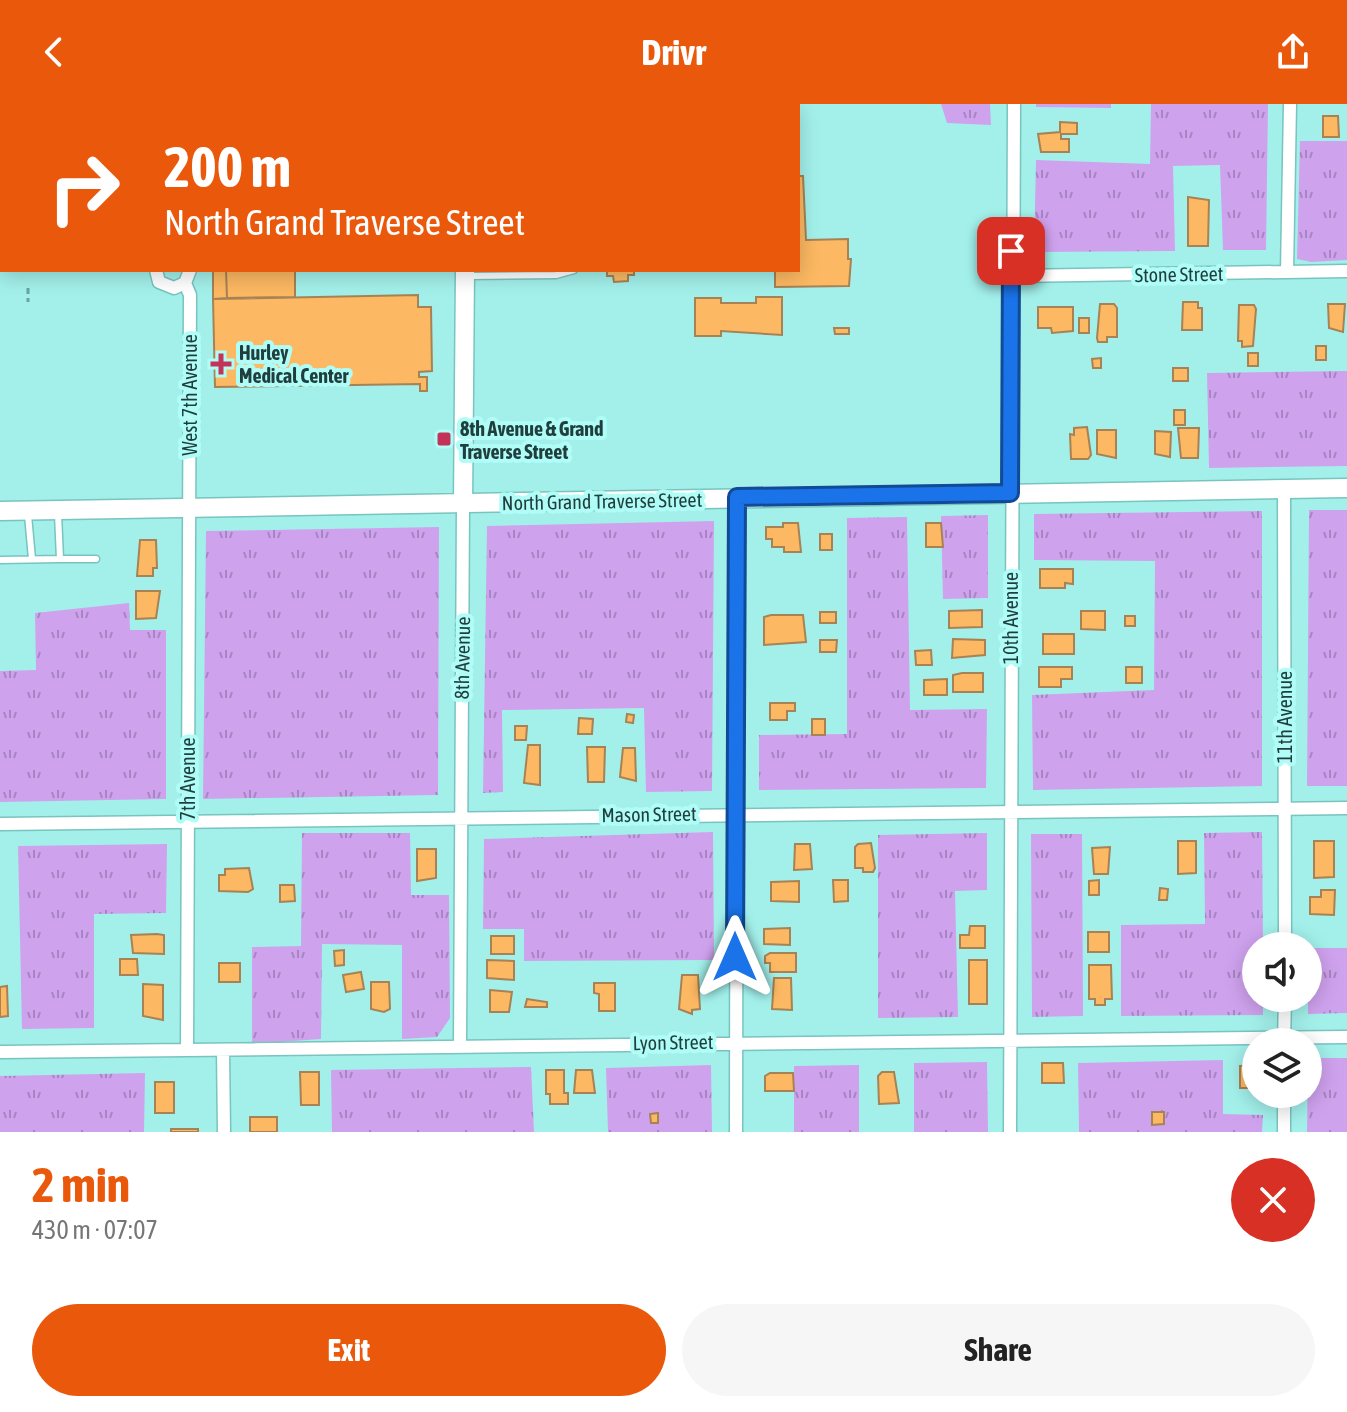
<!DOCTYPE html>
<meta charset="utf-8">
<style>
body{margin:0;font-family:"Asap Condensed",sans-serif;background:#f6f6f6;color:#222;height:100vh;display:flex;flex-direction:column;font-size:30px;white-space:nowrap}
*{box-sizing:border-box;margin:0}
p{font-size:26px;color:#767676}
.icon{flex:none;width:44px;height:44px;fill:none;stroke:currentColor;stroke-width:2;stroke-linecap:round;stroke-linejoin:round}
.map{position:relative;height:1028px;overflow:hidden}
.drawer{display:flex;flex-direction:column;background:#fff;flex:1}
.drawer>*{flex:none}
.hud{position:absolute;left:0px;top:0px;width:800px;height:168px;box-shadow:0 4px 20px #0003;background:#ea580c;color:#fff;overflow:hidden}
.controls{position:absolute;left:1242px;top:828px;display:grid;gap:16px}
.controls a{display:grid;place-items:center;width:80px;height:80px;border-radius:50%;background:#fff;box-shadow:0 4px 20px #0003;font-size:40px}
.pin{position:absolute;display:grid;place-items:center;width:68px;height:68px;color:#fff;margin:-34px;border-radius:16px;box-shadow:0 4px 12px #0006}
.me{position:absolute;width:88px;margin:-44px;rotate:0deg;stroke-linejoin:round;filter:drop-shadow(0 0 6px #0008)}
.turn{display:flex;align-items:center;gap:28px;height:168px;padding:0 32px;font-size:36px}
.turn .icon{width:104px;height:104px;stroke-width:2.5}
.turn b{display:block;font-size:56px;line-height:68px}
.round{display:grid;place-items:center;flex:none;width:84px;height:84px;border-radius:42px;background:#f6f6f6}
.overview{display:flex;align-items:center;justify-content:space-between;height:136px;padding:0 32px}
h1{font-size:48px;font-weight:700;line-height:60px;color:#ea580c}
.primary-button{display:flex;gap:16px;margin-top:auto;padding:16px 32px}
.primary-button a{flex:1;height:92px;border-radius:48px;background:#ea580c;color:#fff;font-size:32px;font-weight:700;line-height:92px;text-align:center}
.primary-button a+a{background:#f6f6f6;color:#222}
header{display:flex;justify-content:space-between;align-items:center;height:104px;padding:0 32px;background:#ea580c;color:#fff;font-size:36px;font-weight:700}
.map>svg:first-child{display:block}
.grass{fill:url(#grass-tufts)}
.building{fill:#fcb862;stroke:#a68255;stroke-width:2}
.lines{fill:none;stroke-linecap:round;stroke-linejoin:round}
.lane-casing{stroke:#78c4bf;stroke-width:9}
.street-casing{stroke:#78c4bf;stroke-width:15}
.secondary-casing{stroke:#78c4bf;stroke-width:21}
.path{stroke:#6aa3a0;stroke-width:3;stroke-dasharray:6 4;stroke-linecap:butt}
.lane{stroke:#fff;stroke-width:6}
.street{stroke:#fff;stroke-width:12}
.secondary{stroke:#fff;stroke-width:18}
.route-casing{stroke:#114b97;stroke-width:20}
.route{stroke:#1a73e8;stroke-width:14}
.poi-dot{fill:#c33357;stroke:#b0fdf8;stroke-width:3}
.labels{text-anchor:middle;dominant-baseline:central;stroke-width:8;stroke-linejoin:round;paint-order:stroke}
.street-label{font-size:20px;fill:#1f3e3d;stroke:#b0fdf8}
.poi-label{font-size:20px;font-weight:bold;fill:#1f3e3d;stroke:#b0fdf8;text-anchor:start}
</style>
<header><svg class="icon" aria-label="back" viewBox="0 0 24 24"><path d="M15 5l-7 7 7 7"/></svg>Drivr<svg class="icon" aria-label="share" viewBox="0 0 24 24"><path d="M12 15V3M7 8l5-5 5 5M5 13v7h14v-7"/></svg></header>
<div class="map">
<svg width="1347" height="1028" viewBox="0 0 1347 1028">
<defs>
<pattern id="grass-tufts" width="24" height="20" patternUnits="userSpaceOnUse" patternTransform="scale(2)"><rect width="24" height="20" fill="#cfa2ee"/><path d="M3 7l-1-3M5 7V3M7 7l1-3M15 17l-1-3M17 17v-4M19 17l1-3" fill="none" stroke="#a785c2"/></pattern>
</defs>
<rect width="100%" height="100%" fill="#a3f0eb"/>
<path class="grass" d="M941 0H990L991 21 947 19Z
M1036 0H1111V4L1036 3Z
M1151 0H1268L1266 146H1223L1220 61 1173 62 1175 147 1034 148 1036 56 1150 60Z
M1300 37H1347V156L1311 158 1297 155Z
M1347 267V362L1209 364 1207 269Z
M1309 406H1347V682H1307Z
M1262 407V682L1033 686 1032 591 1154 586 1155 457 1034 456V410Z
M988 411V494L943 495 941 412Z
M907 413 910 606 987 605 986 684 759 686V631L847 630V414Z
M714 417 712 687 646 688 644 604 502 606 503 688 483 689 487 422Z
M439 423 438 691 203 695 206 427Z
M129 499 130 526H166V695L0 698V567L36 566 35 509Z
M713 728 714 856 524 857V825H483L484 735Z
M1262 728 1263 842H1256V894H1263V911L1121 912V821L1205 820 1204 729Z
M302 729H410L411 791H449L450 914 437 933 402 935V841L322 840 321 935 252 940V843L301 842Z
M987 729V786L955 787 958 913 878 914V731Z
M1031 730H1082L1083 912 1032 913Z
M167 740 166 809 94 810V924L22 925 18 742Z
M1308 844H1347V909L1308 910Z
M1308 954H1347V1028H1307Z
M1223 956V1010L1263 1011 1262 1028H1079L1078 959Z
M987 958 988 1028H914V959Z
M711 961 712 1028H608L606 964Z
M859 961V1028H794V962Z
M531 963 534 1028H332L331 966Z
M145 969 144 1028H0V972Z"/>
<path class="building" d="M0 0H112V2L2 3Z
M112 0H174V2H112Z
M174 0H253V2H174Z
M1323 12H1338L1339 33H1323Z
M1060 18 1077 19V30H1061V35H1069V48H1041L1038 30 1060 28Z
M798 72H803L806 136 848 135V155H851L849 182 775 183V166H798Z
M1188 93 1209 96 1208 142H1188Z
M213 166H226L227 194 213 195Z
M226 166H365L295 167V193L227 194Z
M607 166H634V171H628V177L614 178 613 172H607Z
M418 191V203H431L432 267 419 268V273H427V287H420V280L215 283 213 195Z
M756 193H782V231L721 227V232H695V194H721V199H756Z
M1183 198H1198V204H1202V226H1182Z
M1100 200H1114L1117 204V233H1107V238H1098L1097 234Z
M1328 200H1345L1343 228 1329 224Z
M1239 201H1254L1256 205 1253 242 1242 243V237H1238Z
M1038 203H1073V227L1052 229 1051 224H1038Z
M1079 214H1089V229H1079Z
M834 224H849V230H835Z
M1316 242H1326V256H1316Z
M1248 249H1258V262H1248Z
M1101 254V264H1093L1092 255Z
M1173 264H1188V277H1173Z
M1174 306H1185V321H1174Z
M1087 323 1091 351 1088 355H1071L1070 330 1074 331V324Z
M1178 324H1199L1198 354H1181Z
M1097 326H1116V354L1097 350Z
M1155 327 1171 328 1170 353 1155 350Z
M783 419H798L801 448H784V443H772V435H766V423H783Z
M926 419H941L943 443H926Z
M820 430H832V446H820Z
M140 436H156L157 464H153V472H137Z
M1040 465H1073V480L1065 479V484H1040Z
M136 487H160L156 514 136 515Z
M982 506V523L949 524V507Z
M1081 507H1105V526L1081 525Z
M820 508H836V519H820Z
M771 511H803L806 538 764 541V513Z
M1125 512H1135V522H1125Z
M1043 530H1074V550H1043Z
M953 535 985 536V551L952 554Z
M820 536H837L836 548H820Z
M931 546 932 561H916L915 547Z
M1039 563H1072V575H1061V583H1039Z
M1126 563H1142V579H1126Z
M962 569H983V588H953V571Z
M947 575V591H924V576Z
M770 599H795V607H787V616H770Z
M627 610 634 611 633 619 626 618Z
M579 614 593 615 592 630H578Z
M812 615H825V631H812Z
M515 622H527L526 636H515Z
M528 641H540V681L524 679Z
M587 643H605L604 678H588Z
M623 644H635L636 677 620 673Z
M1178 737H1196V769L1178 770Z
M1314 737H1334V773L1314 774Z
M871 739 875 764 873 768H863V764H855V743L858 740Z
M795 740H810L812 765 794 766Z
M1110 743 1108 770H1094L1092 744Z
M417 745H436V774L417 777Z
M249 764 253 785 248 788 219 787V771H225V765Z
M833 776H848V797L834 798Z
M1099 776V791H1089V777Z
M799 777V798L771 797V778Z
M280 781H294L295 797 280 798Z
M1160 784 1168 785 1167 796H1159Z
M1321 786H1335L1334 811 1310 810V793H1321Z
M970 822H985V844H960V831H969Z
M790 824V841L764 840V825Z
M1088 828H1109V848H1088Z
M157 830 164 831V850L133 849 131 831Z
M491 832H514V850H491Z
M344 846V861L335 862 334 847Z
M770 849H796V868H770V859H765V852Z
M120 855H137L138 871H120Z
M487 856 514 857V876L487 874Z
M969 856H987V900H969Z
M219 859H240V878H219Z
M1089 861H1111L1112 895H1105V901H1095V895H1089Z
M361 868 364 885 346 888 343 871Z
M682 871H698L700 905 692 906V910L679 905Z
M774 874H791L792 906 772 905Z
M371 878H389L390 905 384 908 371 905Z
M594 879H615V907H599V890L594 889Z
M143 880 163 881V916L143 912Z
M7 882 8 912 0 913V883Z
M490 886 512 888 509 908H490Z
M527 895 547 898V903H525Z
M1042 959H1063L1064 979H1042Z
M1256 961V984H1240V962Z
M546 966H564V989H568V1000H550V990H546Z
M576 966H592L595 989H574Z
M300 968H319V1001H301Z
M882 968H894L899 999 879 1000 878 972Z
M770 969H793L794 987H765V972Z
M155 978H174V1009H155Z
M1152 1008H1164V1020L1152 1021Z
M658 1009V1019H651L650 1010Z
M250 1013H277V1028H250Z
M171 1025H198V1028H171Z"/>
<g class="lines">
<g class="lane-casing">
<path id="lane" d="M467 172 556 171 574 166
M58 410 60 455H96
M28 411 32 455
M0 456 60 455"/>
</g>
<g class="street-casing">
<path id="street" d="M156 166 159 178 174 184 185 179 190 166
M1287 168 1290 0
M1011 172 1347 167
M185 179 190 191 187 946
M1284 385 1285 842
M0 720 1347 704
M1284 938 1285 894
M460 941 463 400
M223 946 224 1028
M0 948 1347 933
M736 1028 737 393
M1010 1028 1014 0
M1284 1028V990"/>
</g>
<g class="secondary-casing">
<path id="secondary" d="M464 2V0
M463 400 465 166
M0 407 1347 384"/>
</g>
<path class="path" d="M28 184V198"/>
<use href="#lane" class="lane"/>
<use href="#street" class="street"/>
<use href="#secondary" class="secondary"/>
</g>
<g class="lines">
<g class="route-casing">
<path id="route" d="M735 853 737 393 1010 389 1011 147"/>
</g>
<use href="#route" class="route"/>
</g>
<g class="poi-dot">
<path d="M217 248h8v8h8v8h-8v8h-8v-8h-8v-8h8z"/>
<rect x="436" y="327" width="16" height="16" rx="4"/>
</g>
<g class="labels">
<g class="street-label">
<text transform="translate(1179 170) rotate(-1)">Stone Street</text>
<text transform="translate(189 291) rotate(-90)">West 7th Avenue</text>
<text transform="translate(602 397) rotate(-1)">North Grand Traverse Street</text>
<text transform="translate(1010 514) rotate(-90)">10th Avenue</text>
<text transform="translate(462 554) rotate(-89)">8th Avenue</text>
<text transform="translate(1284 613) rotate(-90)">11th Avenue</text>
<text transform="translate(187 675) rotate(-90)">7th Avenue</text>
<text transform="translate(649 710) rotate(-1)">Mason Street</text>
<text transform="translate(673 938) rotate(-1)">Lyon Street</text>
</g>
<g class="poi-label">
<text x="239" y="248">Hurley<tspan x="239" dy="23">Medical Center</tspan></text>
<text x="460" y="324">8th Avenue &amp; Grand<tspan x="460" dy="23">Traverse Street</tspan></text>
</g>
</g>
</svg>
<div class="controls">
<a><svg class="icon" aria-label="sound" viewBox="0 0 24 24"><path d="M4 9h4l5-4v14l-5-4H4zM17 9q2 3 0 6"/></svg></a>
<a><svg class="icon" aria-label="layers" viewBox="0 0 24 24"><path d="M12 4l9 5-9 5-9-5zM3 14l9 5 9-5"/></svg></a>
</div>
<div class="pin" style="left:1011px;top:147px;background:#d93025"><svg class="icon" aria-label="arrive" viewBox="0 0 24 24"><path d="M6 21V4h12l-3 4 3 4H6"/></svg></div>
<svg class="me" style="left:735px;top:853px" viewBox="-20 -20 40 40"><path d="M0-17L14 15 0 8-14 15z" fill="#1a73e8" stroke="#fff" stroke-width="4"/></svg>
<div class="hud">
<div class="turn"><svg class="icon" aria-label="right" viewBox="0 0 24 24"><path d="M7 20v-9h11M14 6l5 5-5 5"/></svg><div><b>200 m</b>North Grand Traverse Street</div></div>
</div>
</div>
<section class="drawer">
<div class="overview"><div><h1>2 min</h1><p>430 m · 07:07</p></div><a class="round" style="background:#d93025;color:#fff"><svg class="icon" aria-label="close" viewBox="0 0 24 24"><path d="M6 6l12 12M18 6L6 18"/></svg></a></div>
<div class="primary-button"><a>Exit</a><a>Share</a></div>
</section>
